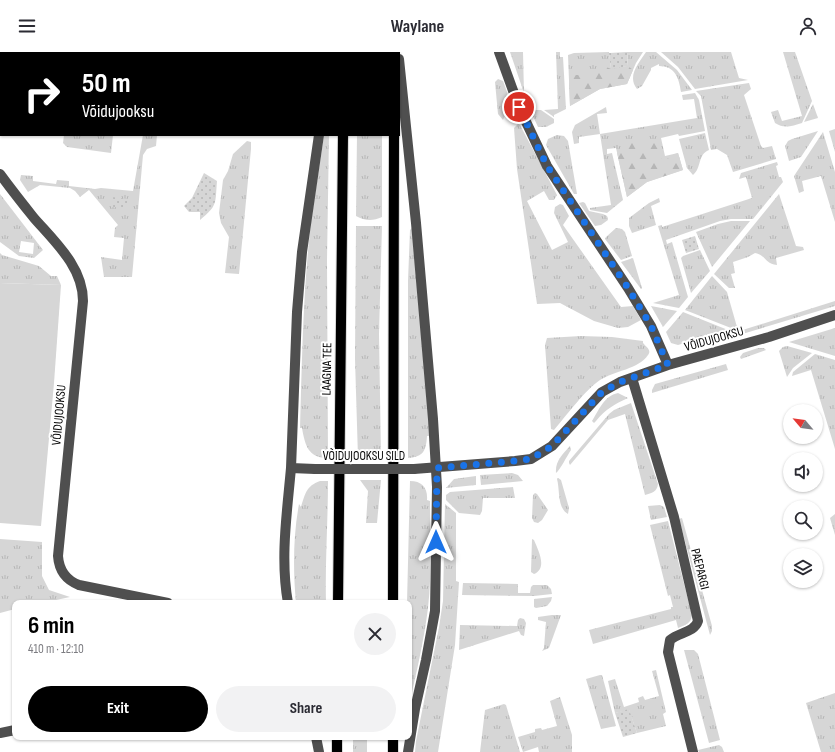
<!DOCTYPE html>
<meta charset="utf-8">
<style>
body{margin:0;font-family:"Sofia Sans Condensed",sans-serif;background:#f2f2f3;color:#2b2b33;height:100vh;display:flex;flex-direction:column;font-size:15px;white-space:nowrap}
*{box-sizing:border-box;margin:0}
p{font-size:13px;color:#7c7c81}
.icon{flex:none;width:22px;height:22px;fill:none;stroke:currentColor;stroke-width:2;stroke-linecap:round;stroke-linejoin:round}
.map{position:relative;flex:1;overflow:hidden}
.drawer{position:absolute;left:12px;top:548px;width:400px;height:140px;display:flex;flex-direction:column;background:#fff;border-radius:8px;box-shadow:0 1px 3px #0004}
.drawer>*{flex:none}
.banner{position:absolute;left:0px;top:0px;width:400px;height:84px;box-shadow:0 1px 3px #0004;background:#000;color:#fff;overflow:hidden}
.needle{width:26px;rotate:299deg}
.tools{position:absolute;left:783px;top:352px;display:grid;gap:8px}
.tools a{display:grid;place-items:center;width:40px;height:40px;border-radius:50%;background:#fff;box-shadow:0 1px 3px #0004;font-size:20px}
.pin{position:absolute;display:grid;place-items:center;width:34px;height:34px;color:#fff;margin:-17px;border:2px solid #fff;border-radius:50%;box-shadow:0 1px 4px #0007}
.me{position:absolute;width:44px;margin:-22px;rotate:0deg;stroke-linejoin:round;filter:drop-shadow(0 0 3px #0008)}
.turn{display:flex;align-items:center;gap:14px;height:84px;padding:0 16px;font-size:18px}
.turn .icon{width:52px;height:52px;stroke-width:2.5}
.turn b{display:block;font-size:28px;line-height:34px}
.round{display:grid;place-items:center;flex:none;width:42px;height:42px;border-radius:21px;background:#f2f2f3}
.overview{display:flex;align-items:center;justify-content:space-between;height:68px;padding:0 16px}
h1{font-size:24px;font-weight:700;line-height:30px;color:#000}
.cta{display:flex;gap:8px;margin-top:auto;padding:8px 16px}
.cta a{flex:1;height:46px;border-radius:24px;background:#000;color:#fff;font-size:16px;font-weight:700;line-height:46px;text-align:center}
.cta a+a{background:#f2f2f3;color:#2b2b33}
header{display:flex;justify-content:space-between;align-items:center;height:52px;padding:0 16px;background:#fff;font-size:18px;font-weight:700}
.map>svg:first-child{display:block}
.grass{fill:url(#grass-tufts);fill-rule:evenodd}
.forest{fill:url(#forest-firs)}
.park{fill:url(#park-dots)}
.pitch{fill:#d6d6d6}
.lines{fill:none;stroke-linecap:round;stroke-linejoin:round}
.major-casing{stroke:#dbdbdb;stroke-width:12}
.minor{stroke:#4f4f4f;stroke-width:10}
.major{stroke:#000;stroke-width:10}
.minor-bridge{stroke:#4f4f4f;stroke-width:10}
.route{stroke:#1a73e8;stroke-width:7;stroke-dasharray:0 12.6}
.labels{text-anchor:middle;dominant-baseline:central;stroke-width:4;stroke-linejoin:round;paint-order:stroke}
.street-label{font-size:13px;fill:#000;stroke:#fff}
</style>
<header><svg class="icon" aria-label="menu" viewBox="0 0 24 24"><path d="M4 6h16M4 12h16M4 18h16"/></svg>Waylane<svg class="icon" aria-label="person" viewBox="0 0 24 24"><circle cx="12" cy="8" r="4"/><path d="M4 21q1-7 8-7t8 7"/></svg></header>
<div class="map">
<svg width="835" height="700" viewBox="0 0 835 700">
<defs>
<pattern id="grass-tufts" width="24" height="20" patternUnits="userSpaceOnUse"><rect width="24" height="20" fill="#d6d6d6"/><path d="M3 7l-1-3M5 7V3M7 7l1-3M15 17l-1-3M17 17v-4M19 17l1-3" fill="none" stroke="#b6b6b6"/></pattern>
<pattern id="forest-firs" width="22" height="20" patternUnits="userSpaceOnUse"><rect width="22" height="20" fill="#d6d6d6"/><path d="M5 1l3.5 6h-7zM16 11l3.5 6h-7z" fill="#b6b6b6"/></pattern>
<pattern id="park-dots" width="8" height="8" patternUnits="userSpaceOnUse"><rect width="8" height="8" fill="#d6d6d6"/><path d="M2 2h.1M6 6h.1" fill="none" stroke="#b6b6b6" stroke-width="1.8" stroke-linecap="round"/></pattern>
</defs>
<rect width="100%" height="100%" fill="#fff"/>
<path class="grass" d="M510 0H523L524 41Z
M556 0H560V5H563L566 57 554 63V65L544 58 558 57Z
M609 0 611 16 628 14 627 0H643L636 11 627 32 600 37 570 54 568 3 574 1Z
M646 0H656L677 18 692 38 681 40C679 26 675 14 659 14V12L651 16V18L642 34 637 37C627 24 638 12 646 0Z
M661 0H731L739 26 748 28 695 37 678 15Z
M783 0H795L812 49 802 71C792 74 784 77 775 71L771 60 778 58 782 69 802 64Z
M498 27 503 29C510 48 512 49 503 68L498 62 495 30Z
M749 31 751 37 744 43 761 94 763 96 772 94 776 107 733 120 727 103 717 97 711 98 701 44 696 39Z
M695 41 699 48 705 79 679 84 678 82 661 86 665 104 678 101 683 118 647 130 627 145 616 96 607 97V102L612 101 623 148 607 161 590 158V156L611 153 600 82 579 85V91L574 92 572 80 575 73 606 55 607 61 597 62 600 82 697 66 694 47 683 48 682 43Z
M525 47H533V58H541L554 67V71L546 75H538Z
M813 52 818 66 804 70Z
M518 72 520 73 557 143 554 148H549L544 139 527 149 552 198 568 190 554 161 555 155 560 152 563 153 569 164 563 173 621 255 633 254 641 268 628 275 618 276 594 269 560 251 537 252 517 117 514 76Z
M835 77V100L829 79Z
M818 79 801 105 789 109 785 94 788 89 792 87Z
M823 80 835 120V170L821 124 802 129 804 139 799 141 794 124Z
M705 81 709 98C697 103 702 116 693 123L687 116 679 87Z
M64 83H113L111 101 67 95 63 91Z
M143 83H157L156 94 147 97 143 103 132 225H104L101 205 122 208 124 186 114 185 115 176 118 173 89 138 80 145 75 139 70 136 40 133 28 140 20 128 21 123 33 124V129L56 132 57 128 69 129V134L95 137 101 136 133 139Z
M324 83H329L327 208 328 406C308 406 305 393 302 376H300C302 307 303 238 311 170 315 141 320 112 324 83Z
M357 83H382V165C373 169 365 169 356 164Z
M557 83 564 84 568 89 577 142H574L546 93 548 87Z
M247 89 251 90V97L239 222 225 221 229 185 221 171 219 161 223 128 228 119 233 102Z
M777 110 778 113 776 114 779 125H781L783 130 753 167H731L720 169 666 188 667 192 672 190 688 245 679 256 653 251 679 243 658 174 662 173V175L752 146 746 125 739 127 741 121Z
M0 142 43 198 34 206 19 204 0 190ZM21 189 34 191 33 202 19 200Z
M779 142 796 194 803 195 804 198 776 206 777 213C765 212 766 203 755 201L748 205 733 210 735 221 731 222 735 236H729L714 222Z
M659 146 660 150 651 154 656 173 632 181 629 174V166L649 151Z
M583 150 585 151 589 159 603 162 607 164 608 168 601 173 595 174 579 151Z
M731 169H750L712 215 696 180 718 172Z
M356 174H382L379 282 381 405 358 406 355 307Z
M412 176 430 384H427C426 398 424 405 408 406V229L410 178Z
M616 176 622 177 625 180 632 204 621 208 605 187 606 185Z
M700 198 710 219 691 241 681 206 683 204Z
M0 201 2 203 39 214 51 224H57L61 233 0 231Z
M633 206 642 236 641 237 621 210Z
M712 224 727 240 737 275 731 276 685 258Z
M835 249V254L689 298 692 294Z
M651 254 677 259 663 275Z
M683 260 728 278 678 293 671 291 666 280Z
M835 276V304L789 290Z
M581 284 612 285 643 289V291C646 295 652 298 648 303 639 317 614 319 600 328 586 337 566 364 554 378L551 377 545 293 547 286Z
M787 294 812 301 793 316 787 325 779 299 783 295Z
M758 296H764L766 298 741 307 740 305 743 301Z
M815 302 835 308V397L811 318 792 324 793 320Z
M726 312 728 318 652 341V338L655 332Z
M618 341 628 346C613 353 606 357 596 369L594 371 592 369C599 358 604 344 618 341Z
M631 351 658 432C657 440 652 441 645 443L625 362 608 368 570 413 569 411V409L609 362 614 358Z
M570 394 571 398C567 404 560 418 556 421 555 409 563 402 570 394Z
M512 421 518 423 523 429 481 433 480 423Z
M476 424V433L446 436 454 427Z
M558 426 561 428 569 456 568 462C557 456 560 437 557 427Z
M360 428H381L377 471H366L368 439Z
M320 429H328C328 469 325 510 326 551H296C293 519 293 484 299 452L301 455C305 442 306 434 320 429Z
M410 429C422 429 428 436 427 448L430 449C430 484 432 520 428 556 424 589 416 622 409 654V551H407Z
M513 435 515 446H483L482 459 480 463 459 461 446 448V443L450 440Z
M535 441 537 442 548 458 542 468 538 471 534 470 532 466 533 443Z
M445 452 456 461V529L459 530 455 593 438 700H415L416 689 439 575 443 549Z
M660 453 664 455 667 465 651 468 648 454Z
M835 462V483L830 466Z
M682 466 712 574V579L710 583 679 467Z
M668 469 692 563C691 572 685 573 678 576L676 568 593 592 589 578 671 557V555H673L670 543 668 544 650 473Z
M0 487 42 490V524L49 538 70 545 42 551H15V557L0 561Z
M532 487 534 488C538 498 548 516 534 522L531 520Z
M463 531 518 532V541H530L531 535 533 533H547L551 537 552 542 534 544 462 543Z
M552 545 551 549 547 554 536 556 534 555V547Z
M552 563H561L549 596 542 599 544 596 546 570 538 568V565Z
M520 566 524 567 526 571 524 584 521 583 519 579 459 598 460 573 517 574 518 568Z
M684 598H694L698 602 720 688 709 691Z
M656 618 666 660 663 662 666 674 637 681 629 658 615 661 608 629 615 627 624 655 639 650 638 646 643 644 645 648 659 644 652 619Z
M600 623H602L616 674 601 677 586 627Z
M835 641V700H821L806 651Z
M560 645 572 683V700H539L538 695 523 700 518 685 535 680V677L541 676 542 678 557 674 550 649Z
M504 652 506 653 520 700H480L485 658Z
M353 685H367V700H353Z
M719 693 722 695 724 700H699L698 698Z"/>
<path class="forest" d="M604 14 611 17 628 14 633 18 627 32 600 37 570 54 569 31 573 23H589Z
M642 87C657 89 665 94 661 110 669 108 669 103 678 101L683 118 647 130 627 145 617 101 626 92Z"/>
<path class="park" d="M627 0 628 14 611 17 609 1Z
M204 121 217 129C215 152 218 153 200 168V160H189L184 154 192 146Z
M112 145 128 147 127 156 111 155Z
M695 184 699 197 686 201 682 188Z
M629 657 637 681 623 685 615 661Z"/>
<path class="pitch" d="M0 231 61 233 54 331 41 474 0 471Z"/>
<g class="lines">
<g class="major-casing">
<path id="major" d="M394 0V1
M344 1V0
M338 551 343 83
M393 551 394 83
M337 700V685
M393 700V685"/>
</g>
<path class="minor" d="M499 0 519 55 547 114 628 236 651 274 668 313
M331 1 332 0
M399 7 416 171 433 367 437 435 435 559 426 608 415 657 408 700
M0 122C11 137 22 151 34 166 55 190 83 215 83 249L58 504C59 518 66 528 79 533L168 551
M632 326 674 465 698 569C694 581 679 580 670 588L668 600 693 700
M291 416 297 260 302 200 319 83
M414 417 515 409 531 407 552 394 602 340 620 330 668 313 769 285 835 263
M288 551C280 507 287 461 291 416L315 417
M0 681 15 678
M316 685 319 700"/>
<use href="#major" class="major"/>
<path class="minor-bridge" d="M315 417H414"/>
</g>
<g class="lines">
<path class="route" d="M436 490 437 416 514 409 531 407 552 394 602 340 620 330 668 313 651 274 628 236 547 114 519 55"/>
</g>
<g class="labels">
<g class="street-label">
<text transform="translate(714 287) rotate(-16)">VÕIDUJOOKSU</text>
<text transform="translate(327 317) rotate(-89)">LAAGNA TEE</text>
<text transform="translate(59 363) rotate(-85)">VÕIDUJOOKSU</text>
<text x="364" y="404">VÕIDUJOOKSU SILD</text>
<text transform="translate(700 517) rotate(76)">PAEPARGI</text>
</g>
</g>
</svg>
<div class="tools">
<a><svg class="needle" viewBox="-14 -14 28 28"><path d="M0-13l5 13h-10z" fill="#e53935"/><path d="M0 13l5-13h-10z" fill="#7c7c81"/></svg></a>
<a><svg class="icon" aria-label="sound" viewBox="0 0 24 24"><path d="M4 9h4l5-4v14l-5-4H4zM17 9q2 3 0 6"/></svg></a>
<a><svg class="icon" aria-label="search" viewBox="0 0 24 24"><circle cx="10" cy="10" r="6"/><path d="M15 15l6 6"/></svg></a>
<a><svg class="icon" aria-label="layers" viewBox="0 0 24 24"><path d="M12 4l9 5-9 5-9-5zM3 14l9 5 9-5"/></svg></a>
</div>
<div class="pin" style="left:519px;top:55px;background:#d93025"><svg class="icon" aria-label="arrive" viewBox="0 0 24 24"><path d="M6 21V4h12l-3 4 3 4H6"/></svg></div>
<svg class="me" style="left:436px;top:490px" viewBox="-20 -20 40 40"><path d="M0-17L14 15 0 8-14 15z" fill="#1a73e8" stroke="#fff" stroke-width="4"/></svg>
<div class="banner">
<div class="turn"><svg class="icon" aria-label="right" viewBox="0 0 24 24"><path d="M7 20v-9h11M14 6l5 5-5 5"/></svg><div><b>50 m</b>Võidujooksu</div></div>
</div>
<section class="drawer">
<div class="overview"><div><h1>6 min</h1><p>410 m · 12:10</p></div><a class="round"><svg class="icon" aria-label="close" viewBox="0 0 24 24"><path d="M6 6l12 12M18 6L6 18"/></svg></a></div>
<div class="cta"><a>Exit</a><a>Share</a></div>
</section>
</div>
